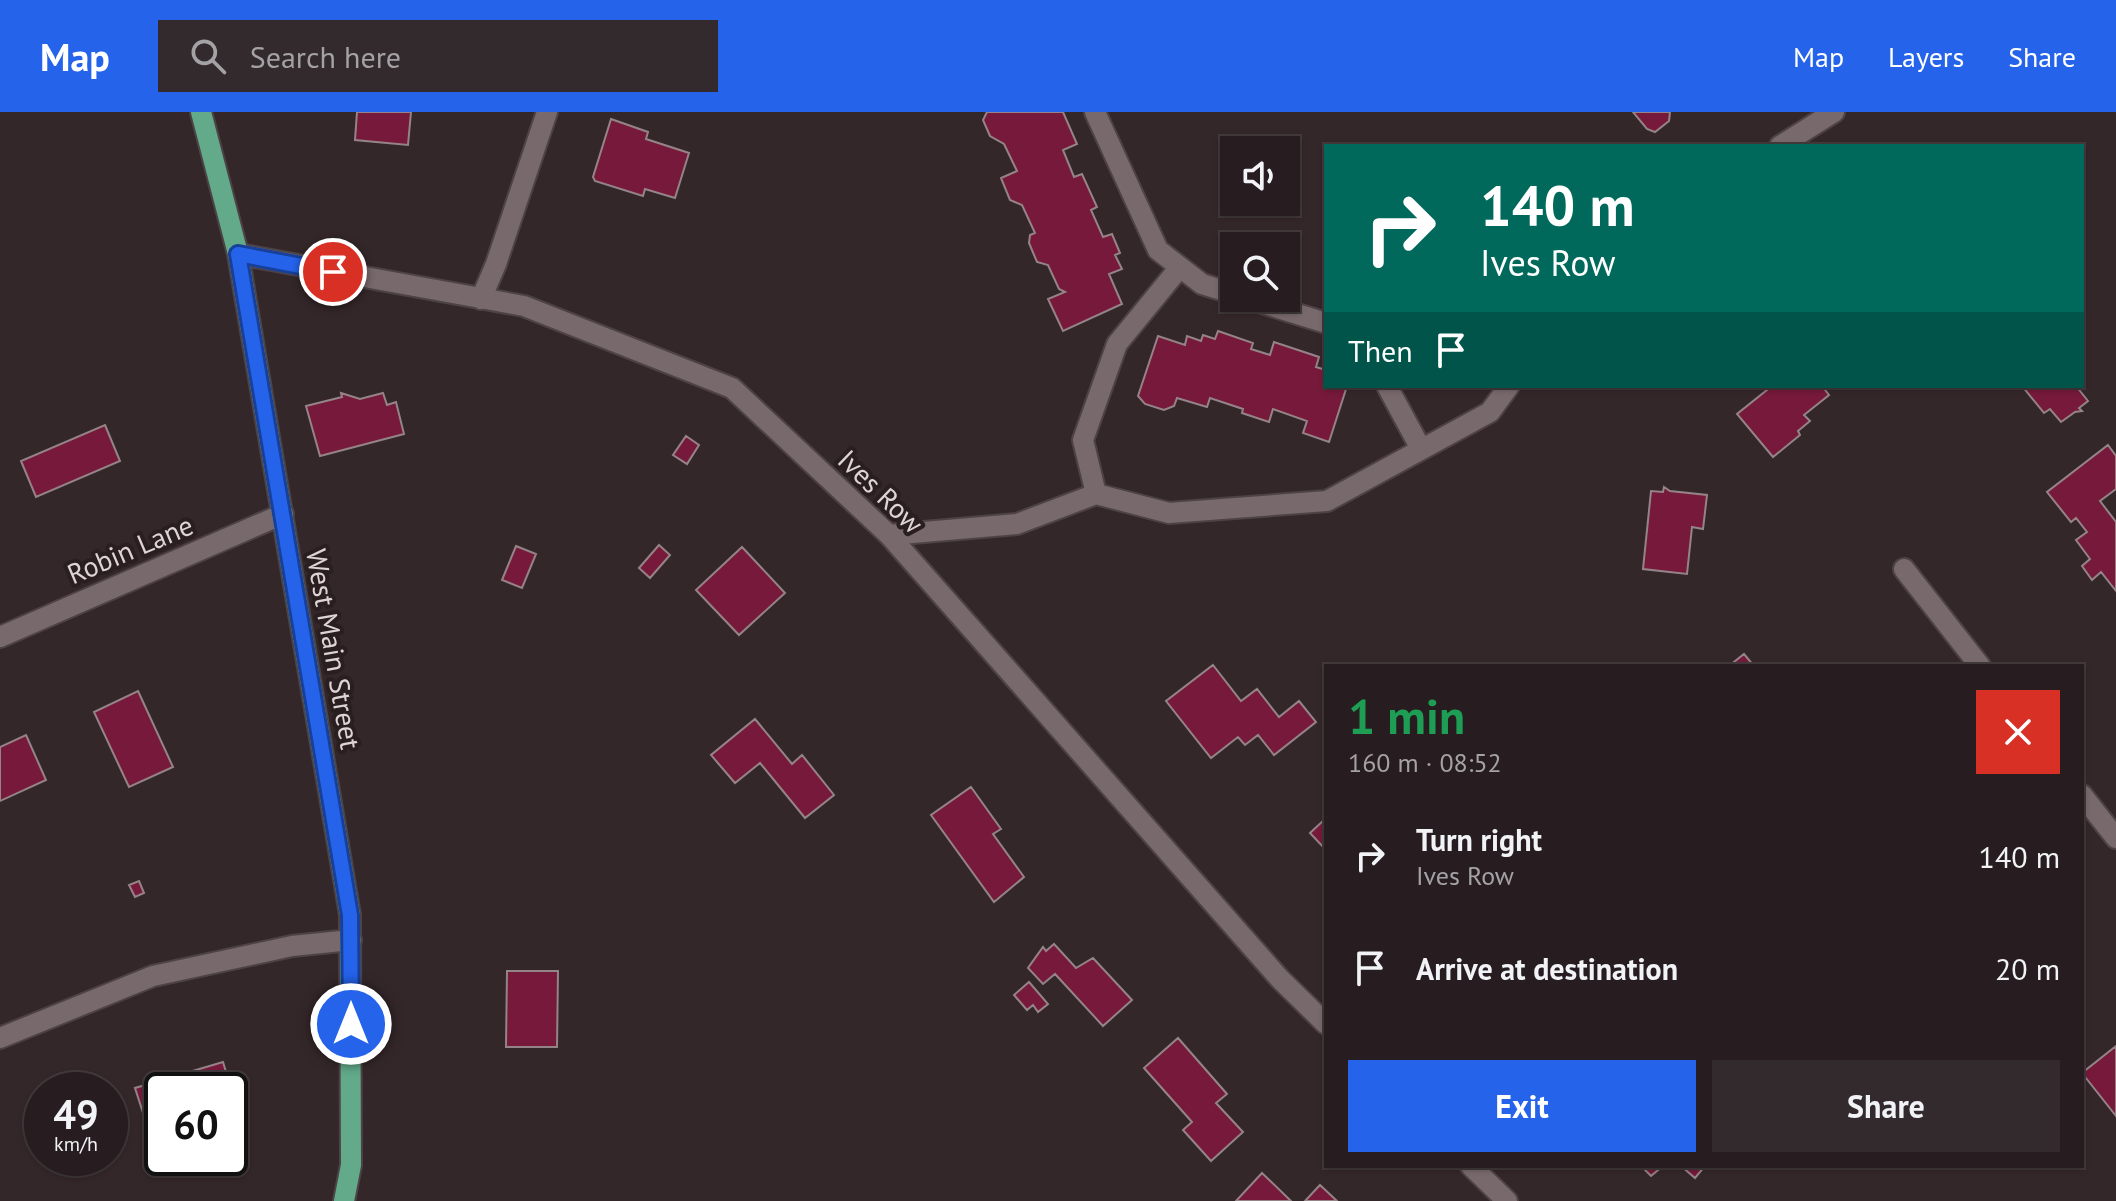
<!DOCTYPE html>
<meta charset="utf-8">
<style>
body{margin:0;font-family:"PT Sans",sans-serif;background:#332a2d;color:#f1f3f6;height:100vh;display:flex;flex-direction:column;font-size:30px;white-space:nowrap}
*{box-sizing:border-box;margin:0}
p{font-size:26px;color:#a4a2a5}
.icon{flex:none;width:44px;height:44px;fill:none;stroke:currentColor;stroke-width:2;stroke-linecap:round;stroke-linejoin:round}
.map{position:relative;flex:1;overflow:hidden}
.drawer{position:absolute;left:1324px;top:552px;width:760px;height:504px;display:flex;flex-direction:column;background:#271d20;border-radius:0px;box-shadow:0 2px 6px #0004,0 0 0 2px #433b3e}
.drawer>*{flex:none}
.guide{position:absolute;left:1324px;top:32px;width:760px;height:244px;border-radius:0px;box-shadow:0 2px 6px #0004,0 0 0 2px #433b3e;background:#00695c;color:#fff;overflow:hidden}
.buttons{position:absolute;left:1220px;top:24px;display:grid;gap:16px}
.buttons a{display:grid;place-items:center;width:80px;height:80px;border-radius:0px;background:#271d20;box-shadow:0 2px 6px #0004,0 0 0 2px #433b3e;font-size:40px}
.speed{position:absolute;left:24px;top:960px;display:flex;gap:16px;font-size:40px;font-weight:700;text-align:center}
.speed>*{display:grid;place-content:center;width:104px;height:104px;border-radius:50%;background:#271d20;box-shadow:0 2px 6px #0004,0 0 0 2px #433b3e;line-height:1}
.speed small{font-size:20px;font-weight:400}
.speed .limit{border:4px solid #111;border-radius:12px;background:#fff;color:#111}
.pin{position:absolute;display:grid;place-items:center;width:68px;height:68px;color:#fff;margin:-34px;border:4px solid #fff;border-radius:50%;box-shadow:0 2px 8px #0007}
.me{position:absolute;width:88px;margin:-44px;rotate:0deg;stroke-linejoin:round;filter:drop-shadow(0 0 6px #0008)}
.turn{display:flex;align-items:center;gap:28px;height:168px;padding:0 24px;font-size:36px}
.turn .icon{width:104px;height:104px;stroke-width:2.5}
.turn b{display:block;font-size:56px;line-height:68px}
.then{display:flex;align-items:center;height:76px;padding:0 24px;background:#0003;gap:16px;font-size:30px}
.round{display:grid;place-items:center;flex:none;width:84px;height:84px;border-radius:0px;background:#332a2d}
.headline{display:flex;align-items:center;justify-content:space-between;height:136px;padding:0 24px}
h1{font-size:48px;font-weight:700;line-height:60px;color:#1e9e55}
.action{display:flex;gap:16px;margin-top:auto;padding:16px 24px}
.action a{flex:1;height:92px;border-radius:0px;background:#2563eb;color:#fff;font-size:32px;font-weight:700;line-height:92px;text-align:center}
.action a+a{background:#332a2d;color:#f1f3f6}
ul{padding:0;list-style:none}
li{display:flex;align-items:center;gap:24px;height:112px;padding:0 24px}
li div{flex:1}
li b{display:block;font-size:30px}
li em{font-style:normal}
header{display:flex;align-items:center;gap:48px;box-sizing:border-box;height:112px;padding:0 40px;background:#2563eb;color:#fff}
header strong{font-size:38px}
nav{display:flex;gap:44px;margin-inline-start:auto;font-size:28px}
.search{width:560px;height:72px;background:#332a2d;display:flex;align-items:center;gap:20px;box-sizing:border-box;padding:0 28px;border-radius:0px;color:#a4a2a5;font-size:30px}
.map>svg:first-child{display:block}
.building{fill:#77193b;stroke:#948487;stroke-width:2}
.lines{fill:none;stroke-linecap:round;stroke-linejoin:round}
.minor-casing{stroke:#4d4346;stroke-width:24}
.major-casing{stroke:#4d4346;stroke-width:24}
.minor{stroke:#78696c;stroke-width:20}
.major{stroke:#62aa8a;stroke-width:20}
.route-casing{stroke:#184099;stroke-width:20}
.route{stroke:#2563eb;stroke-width:14}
.labels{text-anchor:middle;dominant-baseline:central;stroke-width:8;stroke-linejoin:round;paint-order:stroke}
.street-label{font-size:28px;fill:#ddd4d6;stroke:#2a1e20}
</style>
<header>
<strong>Map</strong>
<div class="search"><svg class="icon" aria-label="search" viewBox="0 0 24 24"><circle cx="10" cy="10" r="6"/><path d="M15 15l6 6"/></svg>Search here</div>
<nav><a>Map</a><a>Layers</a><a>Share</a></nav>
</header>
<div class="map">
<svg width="2116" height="1089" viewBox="0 0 2116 1089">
<rect width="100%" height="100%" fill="#34272a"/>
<path class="building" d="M357 0H411L408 33 355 28Z
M987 0H1063L1077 32 1063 38 1074 65 1082 62 1097 95 1091 98 1103 125 1112 122 1120 141 1115 143 1122 157 1109 162 1122 192 1063 219 1048 187 1065 180 1059 177 1048 153 1037 150 1029 131 1030 123 1035 121 1022 93 1010 88 1001 66 1017 59 1004 32 990 24 983 8Z
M1633 0H1670L1669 9 1655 20 1647 17Z
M611 7 648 20 646 27 689 41 675 86 645 77 643 84 595 69 593 65Z
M1218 219 1253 231 1251 237 1270 243 1274 230 1319 245 1316 255 1326 258V274H1347L1329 330 1303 321 1307 309 1273 297 1269 310 1242 301 1243 297 1210 286 1207 295 1177 286 1174 294 1164 298 1145 292 1138 284 1158 224 1185 233 1187 224 1201 229 1203 223 1215 227Z
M1772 274H1822L1829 283 1804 303 1810 309 1798 319 1800 323 1773 345 1737 302Z
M2022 274H2076L2088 289 2079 296 2082 299 2075 300 2061 310 2050 297 2044 301Z
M341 281 360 287 383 281 387 293 396 290 404 322 320 344 306 294 342 285Z
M105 313 120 349 36 385 21 349Z
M686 324 699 333 687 352 673 343Z
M2108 333 2116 344V377L2100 389 2116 410V479L2101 460 2092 468 2082 454 2090 447 2076 428 2087 420 2076 406 2071 410 2047 380Z
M1664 375 1670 379 1707 383 1703 417 1692 415 1687 462 1643 457 1651 379 1663 380Z
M659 433 670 443 650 466 639 456Z
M516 434 536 442 522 476 502 468Z
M742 435 785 481 739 523 696 478Z
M1744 542 1754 554H1729Z
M1213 553 1241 589 1257 577 1279 605 1299 589 1316 610 1274 643 1258 623 1245 633 1238 625 1211 646 1166 589Z
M138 579 173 655 129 675 94 600Z
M755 607 792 652 802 643 834 683 805 706 760 651 735 671 711 643Z
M26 623 46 668 0 689V635Z
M971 675 1001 717 993 722 1024 765 994 790 931 703Z
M1326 706V738L1310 721Z
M139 769 144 781 135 785 129 773Z
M1054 832 1076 856 1093 846 1132 888 1103 914 1055 862 1043 872 1028 856 1043 835 1046 839Z
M507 859H558L557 935H506Z
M1029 870 1048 892 1038 900 1033 893 1027 898 1014 883Z
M1178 926 1227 982 1216 991 1243 1020 1211 1049 1183 1018 1192 1010 1144 956Z
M2116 934V1004L2082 961Z
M223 950 242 1013 230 1017V978H162V998L144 1004 135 976Z
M1641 1054H1663L1651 1064Z
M1681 1054H1705L1695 1066Z
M1262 1061 1291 1089H1236Z
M1320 1073 1337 1089H1305Z"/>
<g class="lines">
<g class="minor-casing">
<path id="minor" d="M1095 0 1158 138 1202 172 1234 182
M1780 34 1834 0
M238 142 524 194 732 276 889 423 1280 867 1326 912
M1246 186 1326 211
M481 187 496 152 547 0
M1387 274 1421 337
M1096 382 1083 328 1117 232 1180 155
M889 423 1017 412 1096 382 1169 401 1327 389 1490 300 1509 274
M1904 457 1980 554
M0 525 283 402
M2082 683 2116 726
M0 926 153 864 292 834 351 828
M1471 1054 1507 1089"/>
</g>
<g class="major-casing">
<path id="major" d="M201 0 238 142 350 803 351 1053 344 1089"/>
</g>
<use href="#minor" class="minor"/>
<use href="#major" class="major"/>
</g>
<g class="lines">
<g class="route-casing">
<path id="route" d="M333 160 238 142 350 803 351 912"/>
</g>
<use href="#route" class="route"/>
</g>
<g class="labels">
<g class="street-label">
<text transform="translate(881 379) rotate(44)">Ives Row</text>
<text transform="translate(130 437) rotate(-23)">Robin Lane</text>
<text transform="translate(334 537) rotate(80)">West Main Street</text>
</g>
</g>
</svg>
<div class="buttons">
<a><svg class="icon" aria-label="sound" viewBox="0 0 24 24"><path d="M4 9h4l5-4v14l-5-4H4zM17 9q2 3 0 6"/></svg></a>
<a><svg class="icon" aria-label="search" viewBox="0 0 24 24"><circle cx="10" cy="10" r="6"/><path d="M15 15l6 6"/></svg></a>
</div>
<div class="speed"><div>49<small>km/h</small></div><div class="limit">60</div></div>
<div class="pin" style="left:333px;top:160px;background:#d93025"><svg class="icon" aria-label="arrive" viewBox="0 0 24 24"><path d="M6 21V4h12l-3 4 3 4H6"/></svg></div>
<svg class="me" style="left:351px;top:912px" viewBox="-20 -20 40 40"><circle r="17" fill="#2563eb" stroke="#fff" stroke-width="3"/><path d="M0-11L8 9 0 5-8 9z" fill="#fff"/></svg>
<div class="guide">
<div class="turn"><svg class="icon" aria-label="right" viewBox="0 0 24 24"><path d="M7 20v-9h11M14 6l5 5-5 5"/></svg><div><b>140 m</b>Ives Row</div></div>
<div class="then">Then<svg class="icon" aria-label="arrive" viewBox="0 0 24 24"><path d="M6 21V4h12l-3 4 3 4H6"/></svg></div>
</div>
<section class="drawer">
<div class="headline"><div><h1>1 min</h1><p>160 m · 08:52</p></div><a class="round" style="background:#d93025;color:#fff"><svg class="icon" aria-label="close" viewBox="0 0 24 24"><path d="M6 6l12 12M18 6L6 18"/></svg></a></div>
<ul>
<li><svg class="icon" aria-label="right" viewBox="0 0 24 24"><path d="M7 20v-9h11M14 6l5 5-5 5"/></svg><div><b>Turn right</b><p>Ives Row</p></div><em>140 m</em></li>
<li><svg class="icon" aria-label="arrive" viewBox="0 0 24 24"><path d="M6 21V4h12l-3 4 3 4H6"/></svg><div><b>Arrive at destination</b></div><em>20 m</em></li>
</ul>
<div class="action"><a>Exit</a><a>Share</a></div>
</section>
</div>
